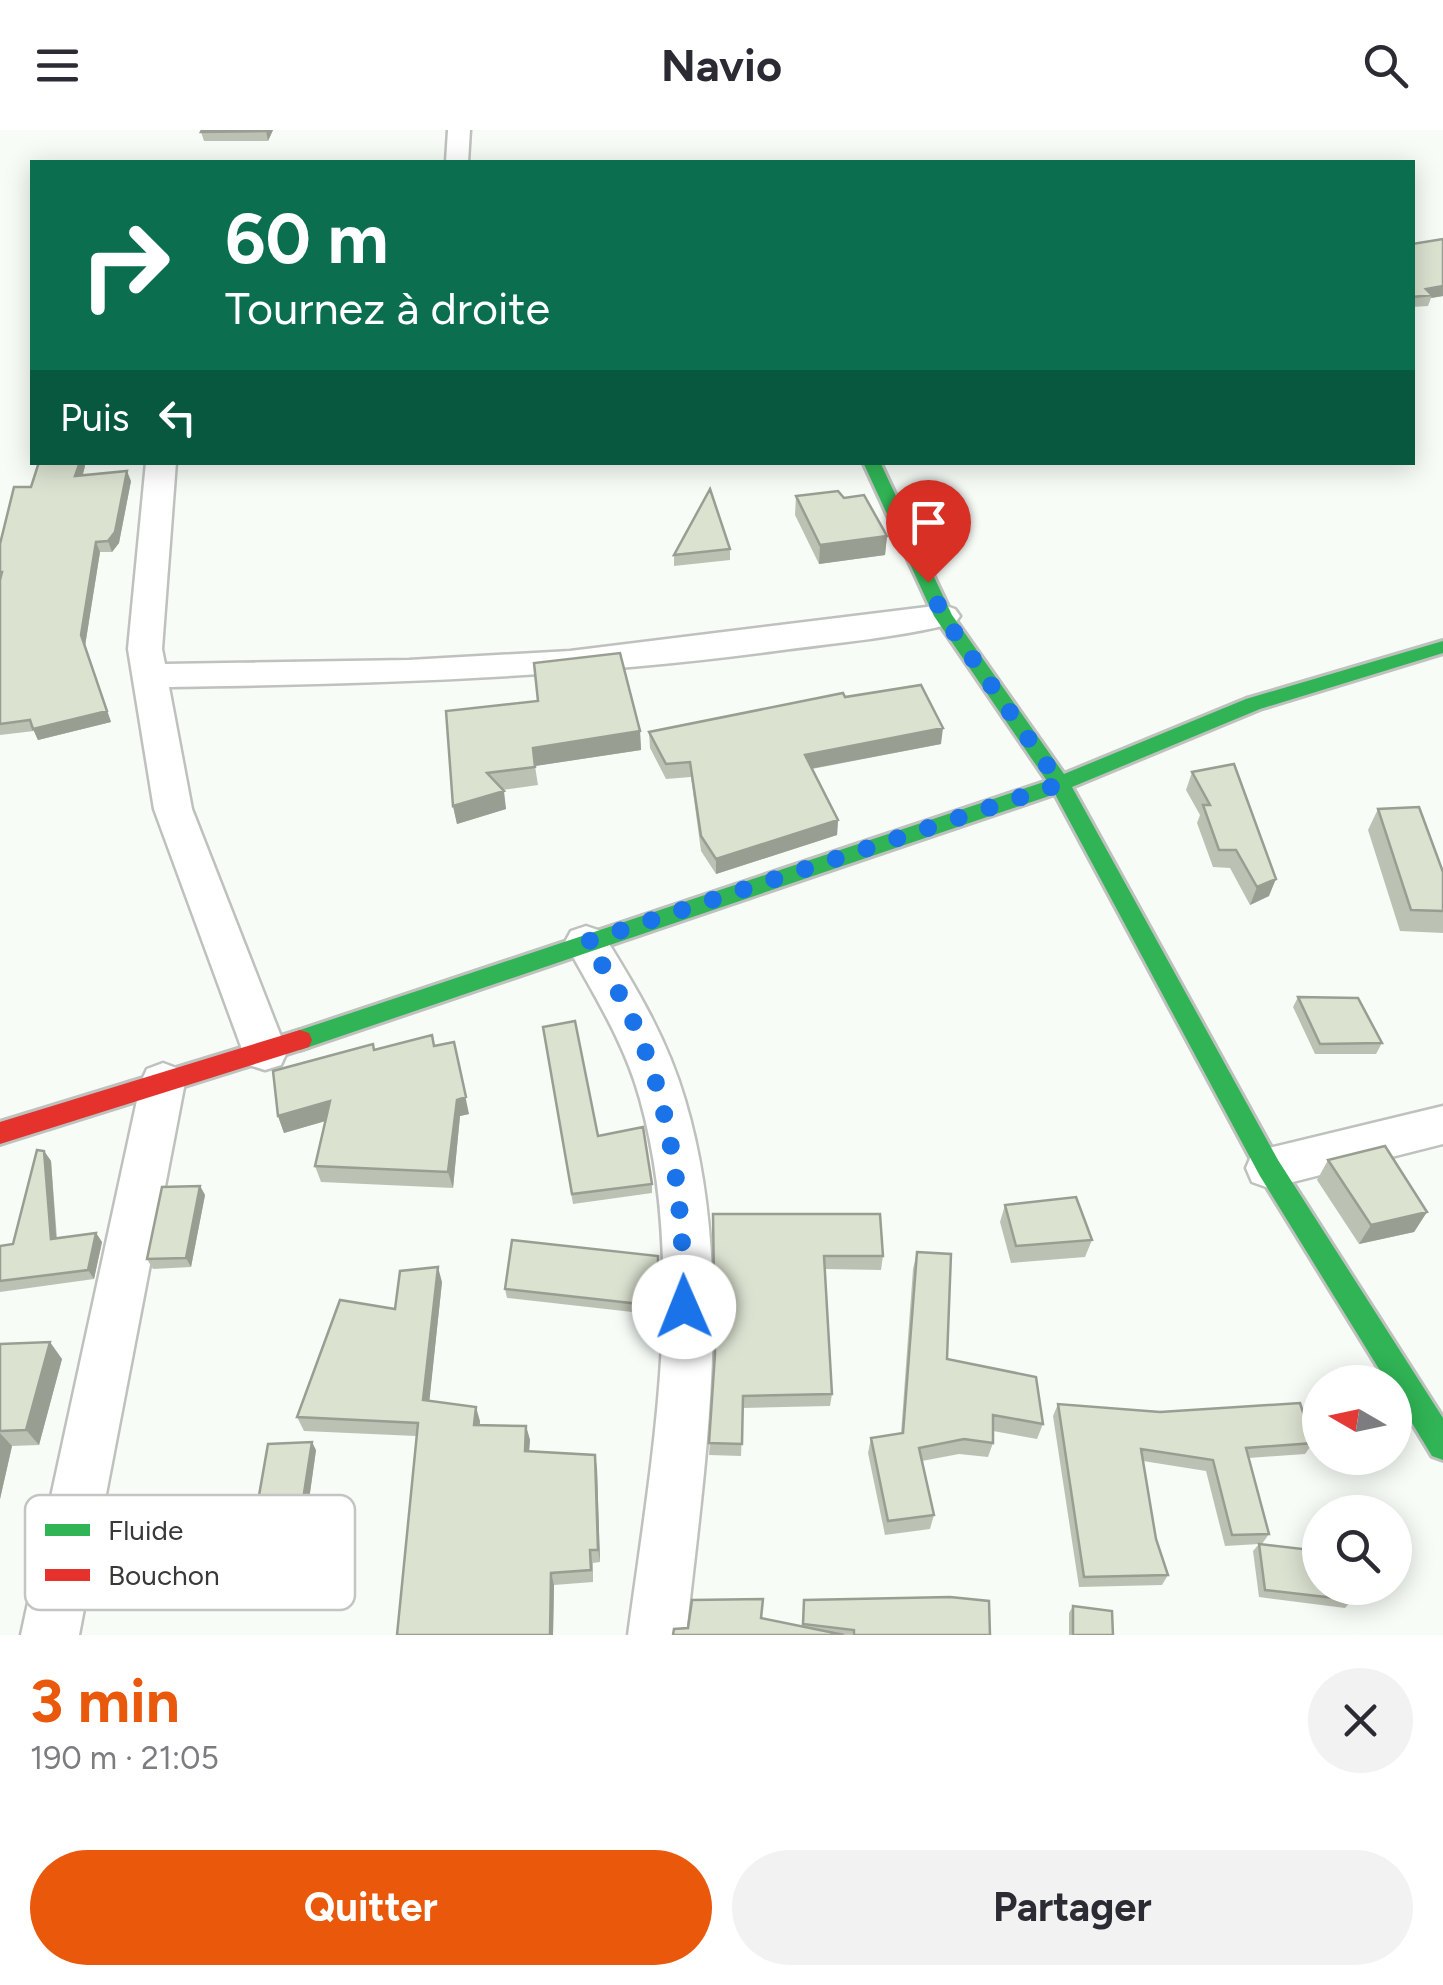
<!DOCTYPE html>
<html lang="fr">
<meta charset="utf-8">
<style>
body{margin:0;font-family:Figtree,sans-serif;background:#f2f2f3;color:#2b2b33;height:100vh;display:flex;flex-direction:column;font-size:38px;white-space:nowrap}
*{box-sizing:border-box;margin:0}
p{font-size:32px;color:#7c7c81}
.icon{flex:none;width:55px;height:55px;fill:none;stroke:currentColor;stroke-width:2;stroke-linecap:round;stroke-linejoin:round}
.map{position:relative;height:1505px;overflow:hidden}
.details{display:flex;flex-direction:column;background:#fff;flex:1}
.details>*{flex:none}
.top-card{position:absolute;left:30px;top:30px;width:1385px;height:305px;border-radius:0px;box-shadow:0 5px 25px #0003;background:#0b6e4f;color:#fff;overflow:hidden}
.needle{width:65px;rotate:279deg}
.tools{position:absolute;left:1302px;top:1235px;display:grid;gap:20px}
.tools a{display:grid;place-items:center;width:110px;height:110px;border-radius:50%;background:#fff;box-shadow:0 5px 25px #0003;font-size:50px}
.pin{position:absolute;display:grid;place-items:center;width:85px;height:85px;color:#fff;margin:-102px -42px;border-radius:50% 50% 50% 0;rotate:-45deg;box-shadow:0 0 10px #0007}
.pin .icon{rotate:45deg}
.me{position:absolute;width:110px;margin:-55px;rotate:359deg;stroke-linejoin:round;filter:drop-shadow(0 0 8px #0008)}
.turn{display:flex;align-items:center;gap:35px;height:210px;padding:0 30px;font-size:45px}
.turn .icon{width:130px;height:130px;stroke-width:2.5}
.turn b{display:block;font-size:70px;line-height:85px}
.then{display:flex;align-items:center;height:95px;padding:0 30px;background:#0003;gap:20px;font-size:38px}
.round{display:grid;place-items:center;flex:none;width:105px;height:105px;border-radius:52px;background:#f2f2f3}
.head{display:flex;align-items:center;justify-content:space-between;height:170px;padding:0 30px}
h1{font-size:60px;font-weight:700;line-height:75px;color:#ea580c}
.primary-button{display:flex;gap:20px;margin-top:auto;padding:20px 30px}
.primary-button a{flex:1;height:115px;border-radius:60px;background:#ea580c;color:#fff;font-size:40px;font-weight:700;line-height:115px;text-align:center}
.primary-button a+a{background:#f2f2f3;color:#2b2b33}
header{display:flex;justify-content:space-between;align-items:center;height:130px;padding:0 30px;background:#fff;font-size:45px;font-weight:700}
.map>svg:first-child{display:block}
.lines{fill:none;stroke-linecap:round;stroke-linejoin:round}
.street-casing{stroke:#bec1bd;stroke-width:5}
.fast-casing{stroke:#bec1bd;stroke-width:6}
.jam-casing{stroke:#bec1bd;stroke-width:6}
.street{fill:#fefffe;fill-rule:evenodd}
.fast{fill:#30b455;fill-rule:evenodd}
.jam{fill:#e5322d;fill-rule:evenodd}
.wall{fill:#bcc2b3}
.shaded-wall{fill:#999e92}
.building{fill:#dbe2d0;stroke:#999e92;stroke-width:2.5}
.route{stroke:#1a73e8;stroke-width:18;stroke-dasharray:0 32.4}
.key{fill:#fff;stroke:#c3c4c3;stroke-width:2.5}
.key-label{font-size:28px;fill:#373a37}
</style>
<header><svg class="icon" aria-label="menu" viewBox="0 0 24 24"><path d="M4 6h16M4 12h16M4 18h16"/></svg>Navio<svg class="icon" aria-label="search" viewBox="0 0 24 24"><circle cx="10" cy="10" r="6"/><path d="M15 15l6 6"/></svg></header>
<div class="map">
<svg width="1443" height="1505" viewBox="0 0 1443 1505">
<rect width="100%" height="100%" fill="#f7fcf7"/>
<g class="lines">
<g class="street-casing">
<path id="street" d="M448 0H470L468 32H446Z
M146 332H176L162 519 165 534 409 530 570 521 943 475 955 479 960 486 955 493C897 508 834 513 775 521 573 548 372 554 169 557L192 679 287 922 281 935 265 940 249 935 243 922 154 679 128 519Z
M586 796 601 801C635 855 667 908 685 970 736 1141 705 1331 686 1505H628C651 1332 688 1141 640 969 624 911 593 864 565 812L571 801Z
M163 933 179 939 185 952 79 1505H21L141 952 147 939Z
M1443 976V1014L1269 1058 1252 1052 1246 1038 1252 1024 1269 1018Z"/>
</g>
<g class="fast-casing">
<path id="fast" d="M863 332H880L952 485 1064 644 1246 569 1443 511V523L1260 579 1072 657 1278 1030 1443 1288V1330L1432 1326 1395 1265V1252H1387L1260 1046 1055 664 300 920 291 917 288 910 291 903 1047 651 934 486Z"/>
</g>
<g class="jam-casing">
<path id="jam" d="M300 900 309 903 312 910 309 917 0 1014V992Z"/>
</g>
<use href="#street" class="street"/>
<use href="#fast" class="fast"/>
<use href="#jam" class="jam"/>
</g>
<path class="wall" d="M273 0 268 11H204L201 2Z
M1412 114 1443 166 1431 168 1428 176 1412 177Z
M85 336 83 345 131 351 119 413 112 422H100L85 516 111 592 38 610 34 601 0 605V414L31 357Z
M796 366 844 368 887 406 885 425 819 434 795 385Z
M730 419V430L674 436V425Z
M845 567 941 614 812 639 838 690 837 705 716 744 701 721 691 647 666 649 650 618 649 602Z
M446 581 640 601 641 620 535 636 538 655 502 660 506 679 457 694 453 676Z
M1192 642 1269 766 1250 775 1230 738 1213 737 1197 693 1200 685 1186 660Z
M1378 679 1443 742V803L1400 801 1368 700Z
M1298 867 1382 913 1376 924H1315L1293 877Z
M543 897 598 1006 652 1054V1063L573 1074Z
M434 916 469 984 460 986 453 1058 321 1052 315 1036 325 991 284 1003 278 986Z
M44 1021 51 1031 57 1108 96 1103 102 1112 94 1149 0 1162V1116L13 1114Z
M1328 1030 1427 1082 1414 1102 1359 1114 1317 1050Z
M200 1056 205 1065 191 1137 153 1139 147 1129Z
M1005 1075 1092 1110 1085 1127 1011 1133 1000 1092Z
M713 1084 883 1126 881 1140 825 1139 832 1264 830 1276 743 1278 741 1326 709 1325 715 1226Z
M917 1122 947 1229 1043 1294 1037 1309 993 1301V1313L988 1327 959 1324 922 1331 934 1385 930 1399 885 1405 868 1323 871 1308 901 1304 913 1139Z
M658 1126 659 1185 507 1168 505 1159Z
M442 1152 429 1271 480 1291V1295L526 1296 530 1310 529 1321 597 1338 600 1432 593 1433V1452L554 1455 553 1505H397L416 1306 304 1301 297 1287 395 1179Z
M0 1214 62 1229 39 1315 12 1316 0 1369Z
M1058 1274 1313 1313 1305 1324 1249 1328 1269 1404 1262 1414 1352 1470 1345 1478 1259 1467 1253 1421 1259 1414 1225 1416 1206 1341 1143 1331 1156 1409 1168 1445 1162 1455 1079 1457 1053 1286Z
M316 1320 307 1384 262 1385 257 1377Z
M804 1470 990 1505H673L761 1489 802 1497Z
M1073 1476 1113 1505H1069V1483Z"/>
<path class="shaded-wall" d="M267 0H273L268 11 266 1Z
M1443 156V166L1431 168 1432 165 1426 159Z
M80 332H84L85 336 79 357 75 346Z
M127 341 131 351 119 413 112 422 108 411Z
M887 406 885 425 819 434 820 415Z
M96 412 100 422 85 516 111 592 38 610 33 599Z
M943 598 941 614 804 640 805 625Z
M640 601 641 620 535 636 533 618Z
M504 661 506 679 457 694 453 676Z
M838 690 837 705 716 744V729Z
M1276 749 1269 766 1250 775 1257 757Z
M454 912 469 984 460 986 453 1058 448 1042Z
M330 971 336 988 284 1003 278 986Z
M44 1021 51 1031 57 1119 51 1109Z
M200 1056 205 1065 191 1137 186 1128Z
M1427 1082 1414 1102 1359 1114 1371 1095Z
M96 1103 102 1112 94 1149 88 1140Z
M438 1137 442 1152 428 1284 423 1270Z
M50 1212 62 1229 39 1315 26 1300Z
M476 1277 480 1291 478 1308 474 1295Z
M526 1296 530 1310 528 1334 525 1321Z
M0 1303 12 1316 0 1369Z
M312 1312 316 1320 307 1384 302 1376Z
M595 1325 597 1338 600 1432 598 1420Z
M551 1443 554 1455 553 1505H550Z"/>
<path class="building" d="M202 0H267L266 1 201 2Z
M1443 109V156L1426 159 1432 165 1412 167V114Z
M39 332H80L75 346 127 341 115 402 108 411 96 412 81 505 107 581 33 599 30 590 0 594V450L2 442H0V414L14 357H31Z
M710 359 730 419 674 425Z
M838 361 844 368 864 365 887 406 820 415 796 366Z
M620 523 640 601 533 618 535 637 487 643 504 661 453 676 446 581 538 571 534 533Z
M921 555 943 598 805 625 838 690 716 729 701 706 690 632 666 634 649 602 843 563 845 567Z
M1234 634 1276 749 1257 757 1236 720H1219L1203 675H1210L1192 642Z
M1419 677 1443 742V781L1411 780 1378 679Z
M1298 867 1358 868 1382 913 1320 914Z
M575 891 598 1006 643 997 652 1054 572 1064 543 897Z
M432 905 434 916 454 912 466 967 457 970 448 1042 315 1036 330 971 278 986 273 941 373 914 374 920Z
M1385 1016 1427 1082 1371 1095 1328 1030Z
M37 1020 44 1021 51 1109 96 1103 88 1140 0 1151V1116L13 1114Z
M200 1056 186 1128 147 1129 162 1057Z
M1076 1067 1092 1110 1016 1116 1005 1075Z
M713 1084H880L883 1126H824L832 1264 743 1266 742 1314 709 1313 715 1224Z
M512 1110 658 1126V1176L505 1159Z
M917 1122 951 1124 947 1229 1036 1247 1043 1294 993 1285V1313L964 1309 919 1318 934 1385 888 1391 871 1308 903 1303Z
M438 1137 423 1270 476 1277 474 1295 526 1296 525 1321 595 1325 598 1420H590L591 1440 551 1443 550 1505H397L418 1293 297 1287 340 1170 395 1179 400 1141Z
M50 1212 26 1300 0 1301V1214Z
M1300 1273 1313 1313 1246 1318 1269 1404 1232 1405 1213 1330 1141 1319 1156 1409 1168 1445 1084 1447 1058 1274 1160 1282Z
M312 1312 302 1376 257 1377 268 1314Z
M1259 1414 1320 1421V1458H1350L1352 1470 1265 1460Z
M950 1467 989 1471 990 1505H854V1500L803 1494 804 1470Z
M763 1469 761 1488 844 1505H673L674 1499 688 1498 692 1470Z
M1073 1476 1112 1481 1113 1505H1073Z"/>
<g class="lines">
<path class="route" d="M684 1177C683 1048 666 918 586 812L1060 654 943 486 928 452"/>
</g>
<rect x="25" y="1365" width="330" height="115" rx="15" class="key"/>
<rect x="45" y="1394" width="45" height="12" fill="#30b455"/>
<rect x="45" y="1439" width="45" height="12" fill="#e5322d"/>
<g class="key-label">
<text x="108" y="1410">Fluide</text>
<text x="108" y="1455">Bouchon</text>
</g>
</svg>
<div class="tools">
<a><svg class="needle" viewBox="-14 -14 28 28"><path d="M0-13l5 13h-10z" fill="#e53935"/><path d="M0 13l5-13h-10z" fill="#7c7c81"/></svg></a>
<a><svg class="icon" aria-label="search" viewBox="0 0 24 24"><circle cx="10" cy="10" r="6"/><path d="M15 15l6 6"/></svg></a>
</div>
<div class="pin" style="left:928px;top:452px;background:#d93025"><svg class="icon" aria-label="arrive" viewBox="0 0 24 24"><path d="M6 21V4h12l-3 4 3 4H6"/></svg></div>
<svg class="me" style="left:684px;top:1177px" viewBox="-20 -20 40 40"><circle r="19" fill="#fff"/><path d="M0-13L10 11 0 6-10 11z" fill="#1a73e8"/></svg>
<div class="top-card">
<div class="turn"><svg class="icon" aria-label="right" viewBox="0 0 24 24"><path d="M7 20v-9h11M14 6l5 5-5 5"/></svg><div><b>60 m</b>Tournez à droite</div></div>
<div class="then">Puis<svg class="icon" aria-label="left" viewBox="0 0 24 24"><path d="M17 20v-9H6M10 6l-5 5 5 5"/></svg></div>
</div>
</div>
<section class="details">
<div class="head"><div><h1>3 min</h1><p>190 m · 21:05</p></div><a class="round"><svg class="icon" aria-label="close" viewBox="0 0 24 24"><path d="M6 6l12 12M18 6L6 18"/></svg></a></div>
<div class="primary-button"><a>Quitter</a><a>Partager</a></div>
</section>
